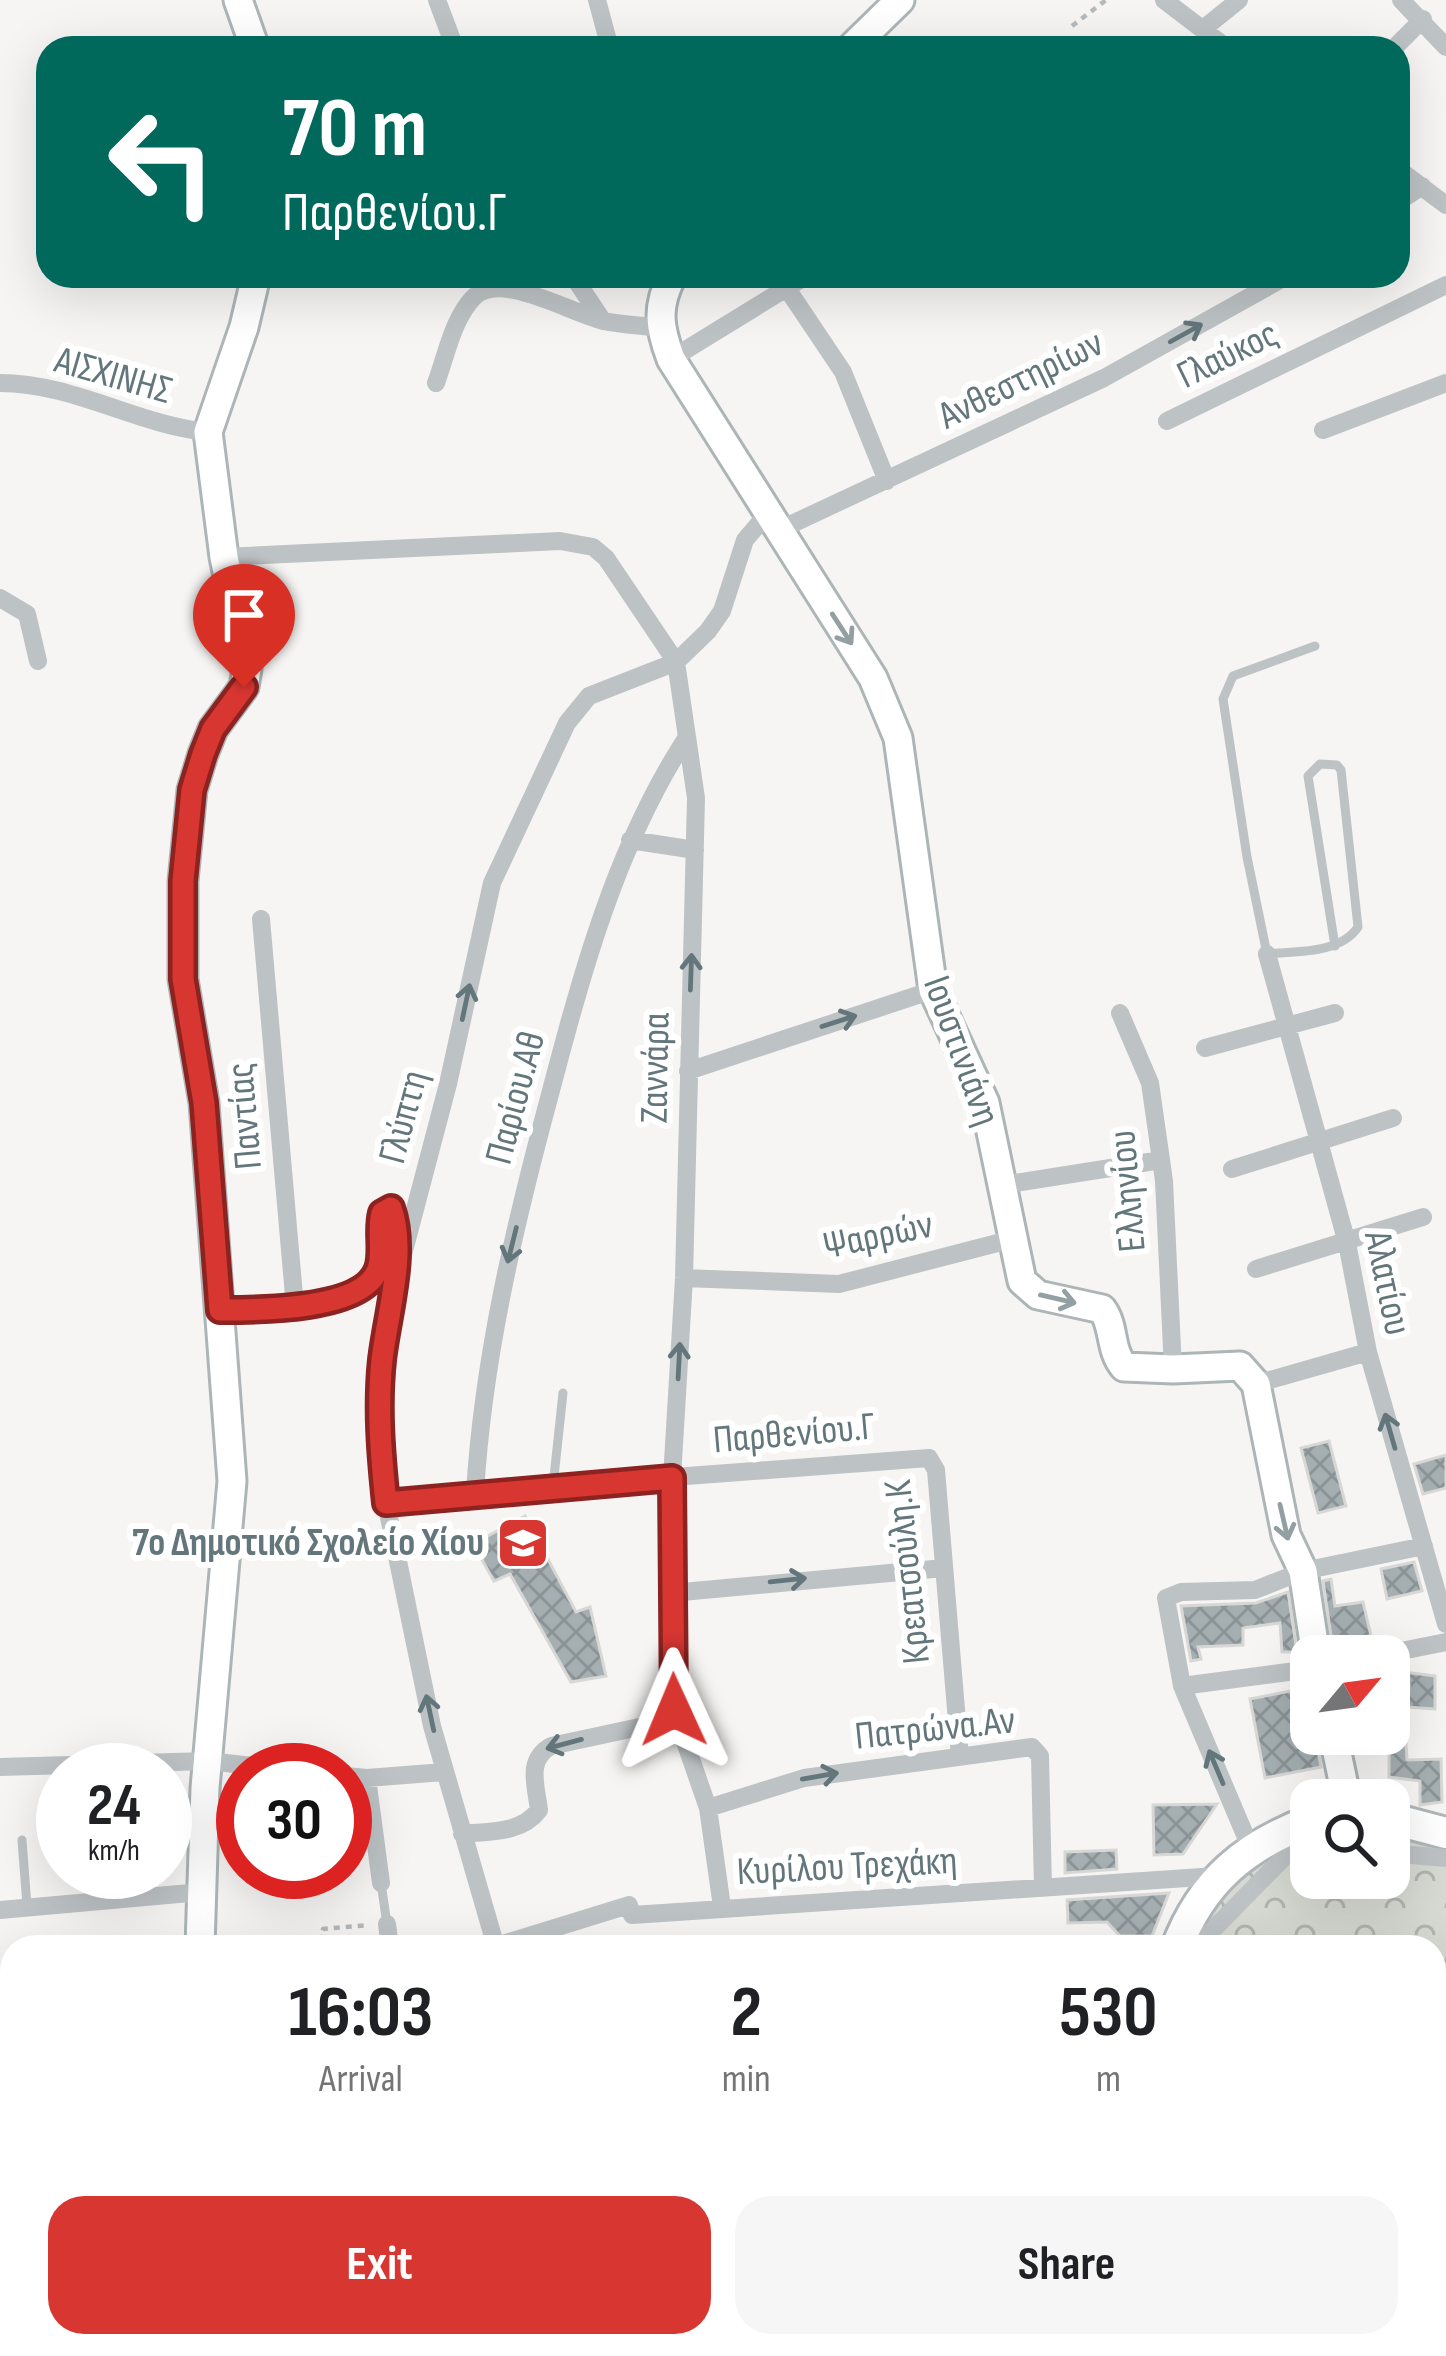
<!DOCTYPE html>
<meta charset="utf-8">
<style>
body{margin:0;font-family:"Sofia Sans Condensed",sans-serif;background:#f6f6f6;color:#202124;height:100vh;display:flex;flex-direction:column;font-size:45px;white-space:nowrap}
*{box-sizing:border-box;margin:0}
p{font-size:39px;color:#757577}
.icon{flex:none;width:66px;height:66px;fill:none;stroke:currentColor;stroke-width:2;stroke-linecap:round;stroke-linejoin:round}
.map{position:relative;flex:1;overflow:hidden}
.sheet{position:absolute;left:0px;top:1935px;width:1446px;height:423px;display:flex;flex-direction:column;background:#fff;border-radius:36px 36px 0 0;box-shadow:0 12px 48px #0002}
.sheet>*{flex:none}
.banner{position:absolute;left:36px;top:36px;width:1374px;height:252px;border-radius:36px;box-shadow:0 12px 48px #0002;background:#00695c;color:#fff;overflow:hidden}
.needle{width:78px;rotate:61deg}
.buttons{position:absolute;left:1290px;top:1635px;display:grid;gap:24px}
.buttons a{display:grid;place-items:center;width:120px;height:120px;border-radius:24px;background:#fff;box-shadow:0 12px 48px #0002;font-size:60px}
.speed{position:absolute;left:36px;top:1743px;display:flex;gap:24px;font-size:60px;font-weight:700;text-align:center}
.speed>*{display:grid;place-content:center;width:156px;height:156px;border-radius:50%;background:#fff;box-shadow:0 12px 48px #0002;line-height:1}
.speed small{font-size:30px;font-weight:400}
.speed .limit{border:18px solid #d22;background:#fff;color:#111}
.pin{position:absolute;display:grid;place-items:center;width:102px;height:102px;color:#fff;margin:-123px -51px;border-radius:50% 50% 50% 0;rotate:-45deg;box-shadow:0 0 12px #0007}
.pin .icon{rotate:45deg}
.me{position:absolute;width:132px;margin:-66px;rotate:359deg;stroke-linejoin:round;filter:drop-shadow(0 0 9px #0008)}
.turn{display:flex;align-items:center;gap:42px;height:252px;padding:0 48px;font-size:54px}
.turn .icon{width:156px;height:156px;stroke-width:2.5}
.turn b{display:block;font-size:84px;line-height:102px}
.eta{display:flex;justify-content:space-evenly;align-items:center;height:204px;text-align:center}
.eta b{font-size:72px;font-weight:700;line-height:84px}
.primary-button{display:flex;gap:24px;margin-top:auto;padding:24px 48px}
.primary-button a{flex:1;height:138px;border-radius:36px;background:#d83631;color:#fff;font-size:48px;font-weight:700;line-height:138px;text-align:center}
.primary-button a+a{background:#f6f6f6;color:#202124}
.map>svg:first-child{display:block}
.forest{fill:url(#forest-crowns)}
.building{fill:url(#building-cross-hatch);stroke:#d7d7d5;stroke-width:3}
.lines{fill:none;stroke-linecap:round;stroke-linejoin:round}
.secondary-casing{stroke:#adb5b7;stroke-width:33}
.primary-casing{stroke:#b0b6b9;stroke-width:36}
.path{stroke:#b5b9bb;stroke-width:4.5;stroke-dasharray:6 6;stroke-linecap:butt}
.lane{stroke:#bdc2c4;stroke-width:9}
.street{stroke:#bdc2c4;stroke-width:18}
.secondary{stroke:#fff;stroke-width:27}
.primary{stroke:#fff;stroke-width:30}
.oneway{stroke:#63767c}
.oneway2{stroke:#929fa3}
.route-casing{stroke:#8c2320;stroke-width:30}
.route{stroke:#d83631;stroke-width:21}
.labels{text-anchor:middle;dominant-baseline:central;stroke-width:12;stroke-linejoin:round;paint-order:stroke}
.street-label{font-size:39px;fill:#63767c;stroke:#fff}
.poi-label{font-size:39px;font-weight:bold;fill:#63767c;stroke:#fff;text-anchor:end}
</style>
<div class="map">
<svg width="1446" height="2356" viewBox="0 0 1446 2356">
<defs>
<pattern id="forest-crowns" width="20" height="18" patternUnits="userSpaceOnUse" patternTransform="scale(3)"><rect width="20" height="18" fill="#d7dad2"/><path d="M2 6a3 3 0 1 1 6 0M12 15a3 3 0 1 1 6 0" fill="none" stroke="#b2b5af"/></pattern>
<pattern id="building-cross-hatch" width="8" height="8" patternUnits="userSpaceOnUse" patternTransform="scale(3)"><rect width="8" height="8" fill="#a5afb2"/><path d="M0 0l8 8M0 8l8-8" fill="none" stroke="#8a9396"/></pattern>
</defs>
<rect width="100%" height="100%" fill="#f6f5f3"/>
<path class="forest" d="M1389 1835 1418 1840 1446 1858V2356H1192L1191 2346H1434V1947H1191L1235 1879 1311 1839V1878H1389Z"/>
<path class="building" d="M1329 1441 1346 1506 1318 1513 1301 1448Z
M1446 1455V1488L1423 1494 1414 1464Z
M525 1516 576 1612 590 1607 606 1676 571 1682 510 1574 494 1581 473 1544Z
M1414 1562 1422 1591 1387 1599 1381 1569Z
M1331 1579 1335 1606 1363 1602 1371 1636 1352 1638 1354 1656H1334L1323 1581Z
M1288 1592 1297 1652H1282L1280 1623 1243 1628V1645L1198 1647 1201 1659 1191 1661 1181 1606 1256 1603Z
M1389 1670 1435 1676V1709L1407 1707 1409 1686 1389 1696Z
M1306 1688 1311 1734H1315L1321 1767 1265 1778 1250 1699Z
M1389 1739 1406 1744 1407 1760 1441 1759 1442 1802 1420 1805V1781L1389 1777Z
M1217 1804 1183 1854 1154 1855 1153 1805Z
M1116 1850 1117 1869 1065 1873V1852Z
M1169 1893 1152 1936H1120L1107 1922 1068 1923 1067 1900Z"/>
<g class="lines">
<g class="secondary-casing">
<path id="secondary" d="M238 0 255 48
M851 48 900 0
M672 276C656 307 659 327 671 359L873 678 898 738 933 990 985 1103 1022 1281 1038 1295 1102 1309C1115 1326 1109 1349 1124 1367L1173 1369 1240 1366 1256 1384 1286 1535 1303 1571 1316 1656
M1333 1734 1347 1800
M200 1947 205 1788 232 1481 204 1103 183 979V881L192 790 203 754 213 729 244 687 247 669 224 557 208 432 244 327 256 276
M0 2166 12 2154
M212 2346 216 2356"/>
</g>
<g class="primary-casing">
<path id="primary" d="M1389 1818 1446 1833
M1177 1947C1202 1881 1246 1845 1311 1821
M1169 2346V2356"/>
</g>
<path class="path" d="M1072 26 1106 0
M222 1943 323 1937V1929L369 1925"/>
<path class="lane" d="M1315 646 1233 676 1223 699 1247 857 1267 954C1297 951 1340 954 1358 927L1341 770 1337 765 1320 764 1308 776 1335 946
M553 1486 563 1393
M22 1840 27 1906
M381 1883 387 1924
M0 2200 12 2217
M974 2346 978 2356
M70 2356V2346
M334 2356 356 2346"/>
<path class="street" d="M437 0 455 48
M597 0 610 48
M1164 0 1227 48
M1401 0 1446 47
M1203 29 1239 0
M1394 48 1423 19
M1398 169 1446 205
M1398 202 1422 186
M573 276 603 321
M788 290 843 372 887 481
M671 359 806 276
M0 383C73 383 137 425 208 432
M436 383C446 356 453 319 473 298 499 269 572 314 604 321 622 325 641 325 659 328
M1167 421 1446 285
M1323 430 1446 383
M779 530 1104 378 1287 276
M224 557 560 541 593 547 606 558 676 662 696 798 684 1278 672 1478 674 1710 708 1808 722 1907
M0 598 27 614 38 661
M630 840 695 850
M261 919 295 1307
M1267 954 1347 1243 1368 1352 1446 1624
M1120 1013 1150 1083 1164 1181 1173 1369
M1205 1048 1335 1013
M688 1071 933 990
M1232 1169 1393 1118
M1003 1185 1161 1160
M1256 1269 1423 1217
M684 1278 839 1284 1013 1239
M220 1310C256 1310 363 1311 378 1270 385 1249 372 1224 388 1207L394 1216 395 1262
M1256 1384 1368 1352
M475 1493C483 1359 514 1228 549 1098 582 973 615 849 685 740
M386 1503 553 1486 929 1458 936 1470 960 1757
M671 1593 944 1568
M1376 1656 1446 1642
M1182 1686 1311 1669
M0 1767 208 1761 288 1770
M345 1776 367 1778 444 1772
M367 1778 381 1883
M708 1808 804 1778 1032 1747 1040 1756 1043 1888
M462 1834C489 1831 521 1834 539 1810 536 1785 526 1760 551 1746L658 1723 674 1710
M1251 1849 1182 1686 1166 1598 1181 1592 1255 1590 1303 1571 1424 1546
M1389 1853 1446 1858
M0 1910 201 1892
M387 1924 390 1947
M496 1946 629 1905 632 1915 1217 1876
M496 1947 432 1726 386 1503 380 1399 382 1360 395 1285 448 1084 492 883 567 723 589 696 676 662 708 631 722 611 745 540 768 513
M1196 1947 1296 1845 1311 1846
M1434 2121 1446 2120
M308 2346 314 2356
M696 2346 705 2356
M1032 2346 1034 2356
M1201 2346 1202 2356
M1047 2356 1129 2346
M1332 2356V2346"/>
<use href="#secondary" class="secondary"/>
<use href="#primary" class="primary"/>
</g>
<defs><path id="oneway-shaft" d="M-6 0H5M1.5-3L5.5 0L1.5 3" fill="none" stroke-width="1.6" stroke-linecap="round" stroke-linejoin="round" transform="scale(3)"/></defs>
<g class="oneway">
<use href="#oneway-shaft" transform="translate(1186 333) rotate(-29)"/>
<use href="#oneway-shaft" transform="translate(691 972) rotate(-88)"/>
<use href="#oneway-shaft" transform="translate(466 1002) rotate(-78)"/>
<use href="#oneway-shaft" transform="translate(839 1021) rotate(-18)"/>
<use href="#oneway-shaft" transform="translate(512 1245) rotate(104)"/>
<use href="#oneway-shaft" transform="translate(679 1361) rotate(-87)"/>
<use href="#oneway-shaft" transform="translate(1390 1431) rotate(-106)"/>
<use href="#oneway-shaft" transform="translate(788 1580) rotate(-6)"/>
<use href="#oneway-shaft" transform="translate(430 1713) rotate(-102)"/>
<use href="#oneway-shaft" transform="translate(564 1744) rotate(165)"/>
<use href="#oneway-shaft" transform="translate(1216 1767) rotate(-113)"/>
<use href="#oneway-shaft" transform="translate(820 1776) rotate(-10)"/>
</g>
<g class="oneway2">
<use href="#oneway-shaft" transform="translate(842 629) rotate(57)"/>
<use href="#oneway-shaft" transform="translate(1058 1299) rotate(13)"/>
<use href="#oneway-shaft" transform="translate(1284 1522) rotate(77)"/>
</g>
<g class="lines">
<g class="route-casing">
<path id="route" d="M244 687 213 729 203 754 192 790 183 881V979L204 1103 220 1310C256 1310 363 1311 378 1269 384 1252 377 1231 382 1213L391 1208C407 1252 387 1315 382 1360 377 1407 381 1455 386 1503L672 1478 674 1710"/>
</g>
<use href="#route" class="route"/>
</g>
<defs>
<g id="school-square" transform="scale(2.7)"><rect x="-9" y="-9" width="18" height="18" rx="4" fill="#d83631" stroke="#fff"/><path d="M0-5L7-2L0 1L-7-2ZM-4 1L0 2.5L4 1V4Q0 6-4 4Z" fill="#fff"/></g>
</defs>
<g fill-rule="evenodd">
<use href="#school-square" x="523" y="1543"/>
</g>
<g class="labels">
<g class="street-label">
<text transform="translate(1228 355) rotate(-26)">Γλαύκος</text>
<text transform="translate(113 376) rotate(16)">ΑΙΣΧΙΝΗΣ</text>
<text transform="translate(1021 380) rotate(-26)">Ανθεστηρίων</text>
<text transform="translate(961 1051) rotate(70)">Ιουστινιάνη</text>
<text transform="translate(656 1068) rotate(-89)">Ζαννάρα</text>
<text transform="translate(516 1098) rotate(-75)">Παρίου.Αθ</text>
<text transform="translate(245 1116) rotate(-95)">Παντίας</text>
<text transform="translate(404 1117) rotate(-75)">Γλύπτη</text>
<text transform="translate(1128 1191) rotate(-95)">Ελληνίου</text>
<text transform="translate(878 1236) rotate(-12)">Ψαρρών</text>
<text transform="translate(1387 1283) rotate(78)">Αλατίου</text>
<text transform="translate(794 1434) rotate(-5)">Παρθενίου.Γ</text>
<text transform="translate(908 1572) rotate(-96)">Κρεατσούλη.Κ</text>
<text transform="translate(935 1729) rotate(-6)">Πατρώνα.Αν</text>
<text transform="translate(847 1867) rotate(-3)">Κυρίλου Τρεχάκη</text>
</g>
<g class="poi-label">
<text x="484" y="1543">7ο Δημοτικό Σχολείο Χίου</text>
</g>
</g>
</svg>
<div class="buttons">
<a><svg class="needle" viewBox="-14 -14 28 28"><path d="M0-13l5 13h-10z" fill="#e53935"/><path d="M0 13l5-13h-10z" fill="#757577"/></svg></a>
<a><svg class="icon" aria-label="search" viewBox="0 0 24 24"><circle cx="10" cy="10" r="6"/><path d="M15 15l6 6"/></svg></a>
</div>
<div class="speed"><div>24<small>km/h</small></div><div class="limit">30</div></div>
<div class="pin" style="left:244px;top:687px;background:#d93025"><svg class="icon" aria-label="arrive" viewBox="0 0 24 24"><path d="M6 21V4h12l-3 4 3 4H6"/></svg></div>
<svg class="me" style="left:674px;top:1710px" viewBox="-20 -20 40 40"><path d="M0-17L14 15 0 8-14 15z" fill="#d83631" stroke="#fff" stroke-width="4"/></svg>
<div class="banner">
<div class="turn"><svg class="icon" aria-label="left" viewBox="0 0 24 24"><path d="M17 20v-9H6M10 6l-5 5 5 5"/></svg><div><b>70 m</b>Παρθενίου.Γ</div></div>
</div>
<section class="sheet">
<div class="eta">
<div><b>16:03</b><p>Arrival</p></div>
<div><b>2</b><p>min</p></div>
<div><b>530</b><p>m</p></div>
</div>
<div class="primary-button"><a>Exit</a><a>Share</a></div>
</section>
</div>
